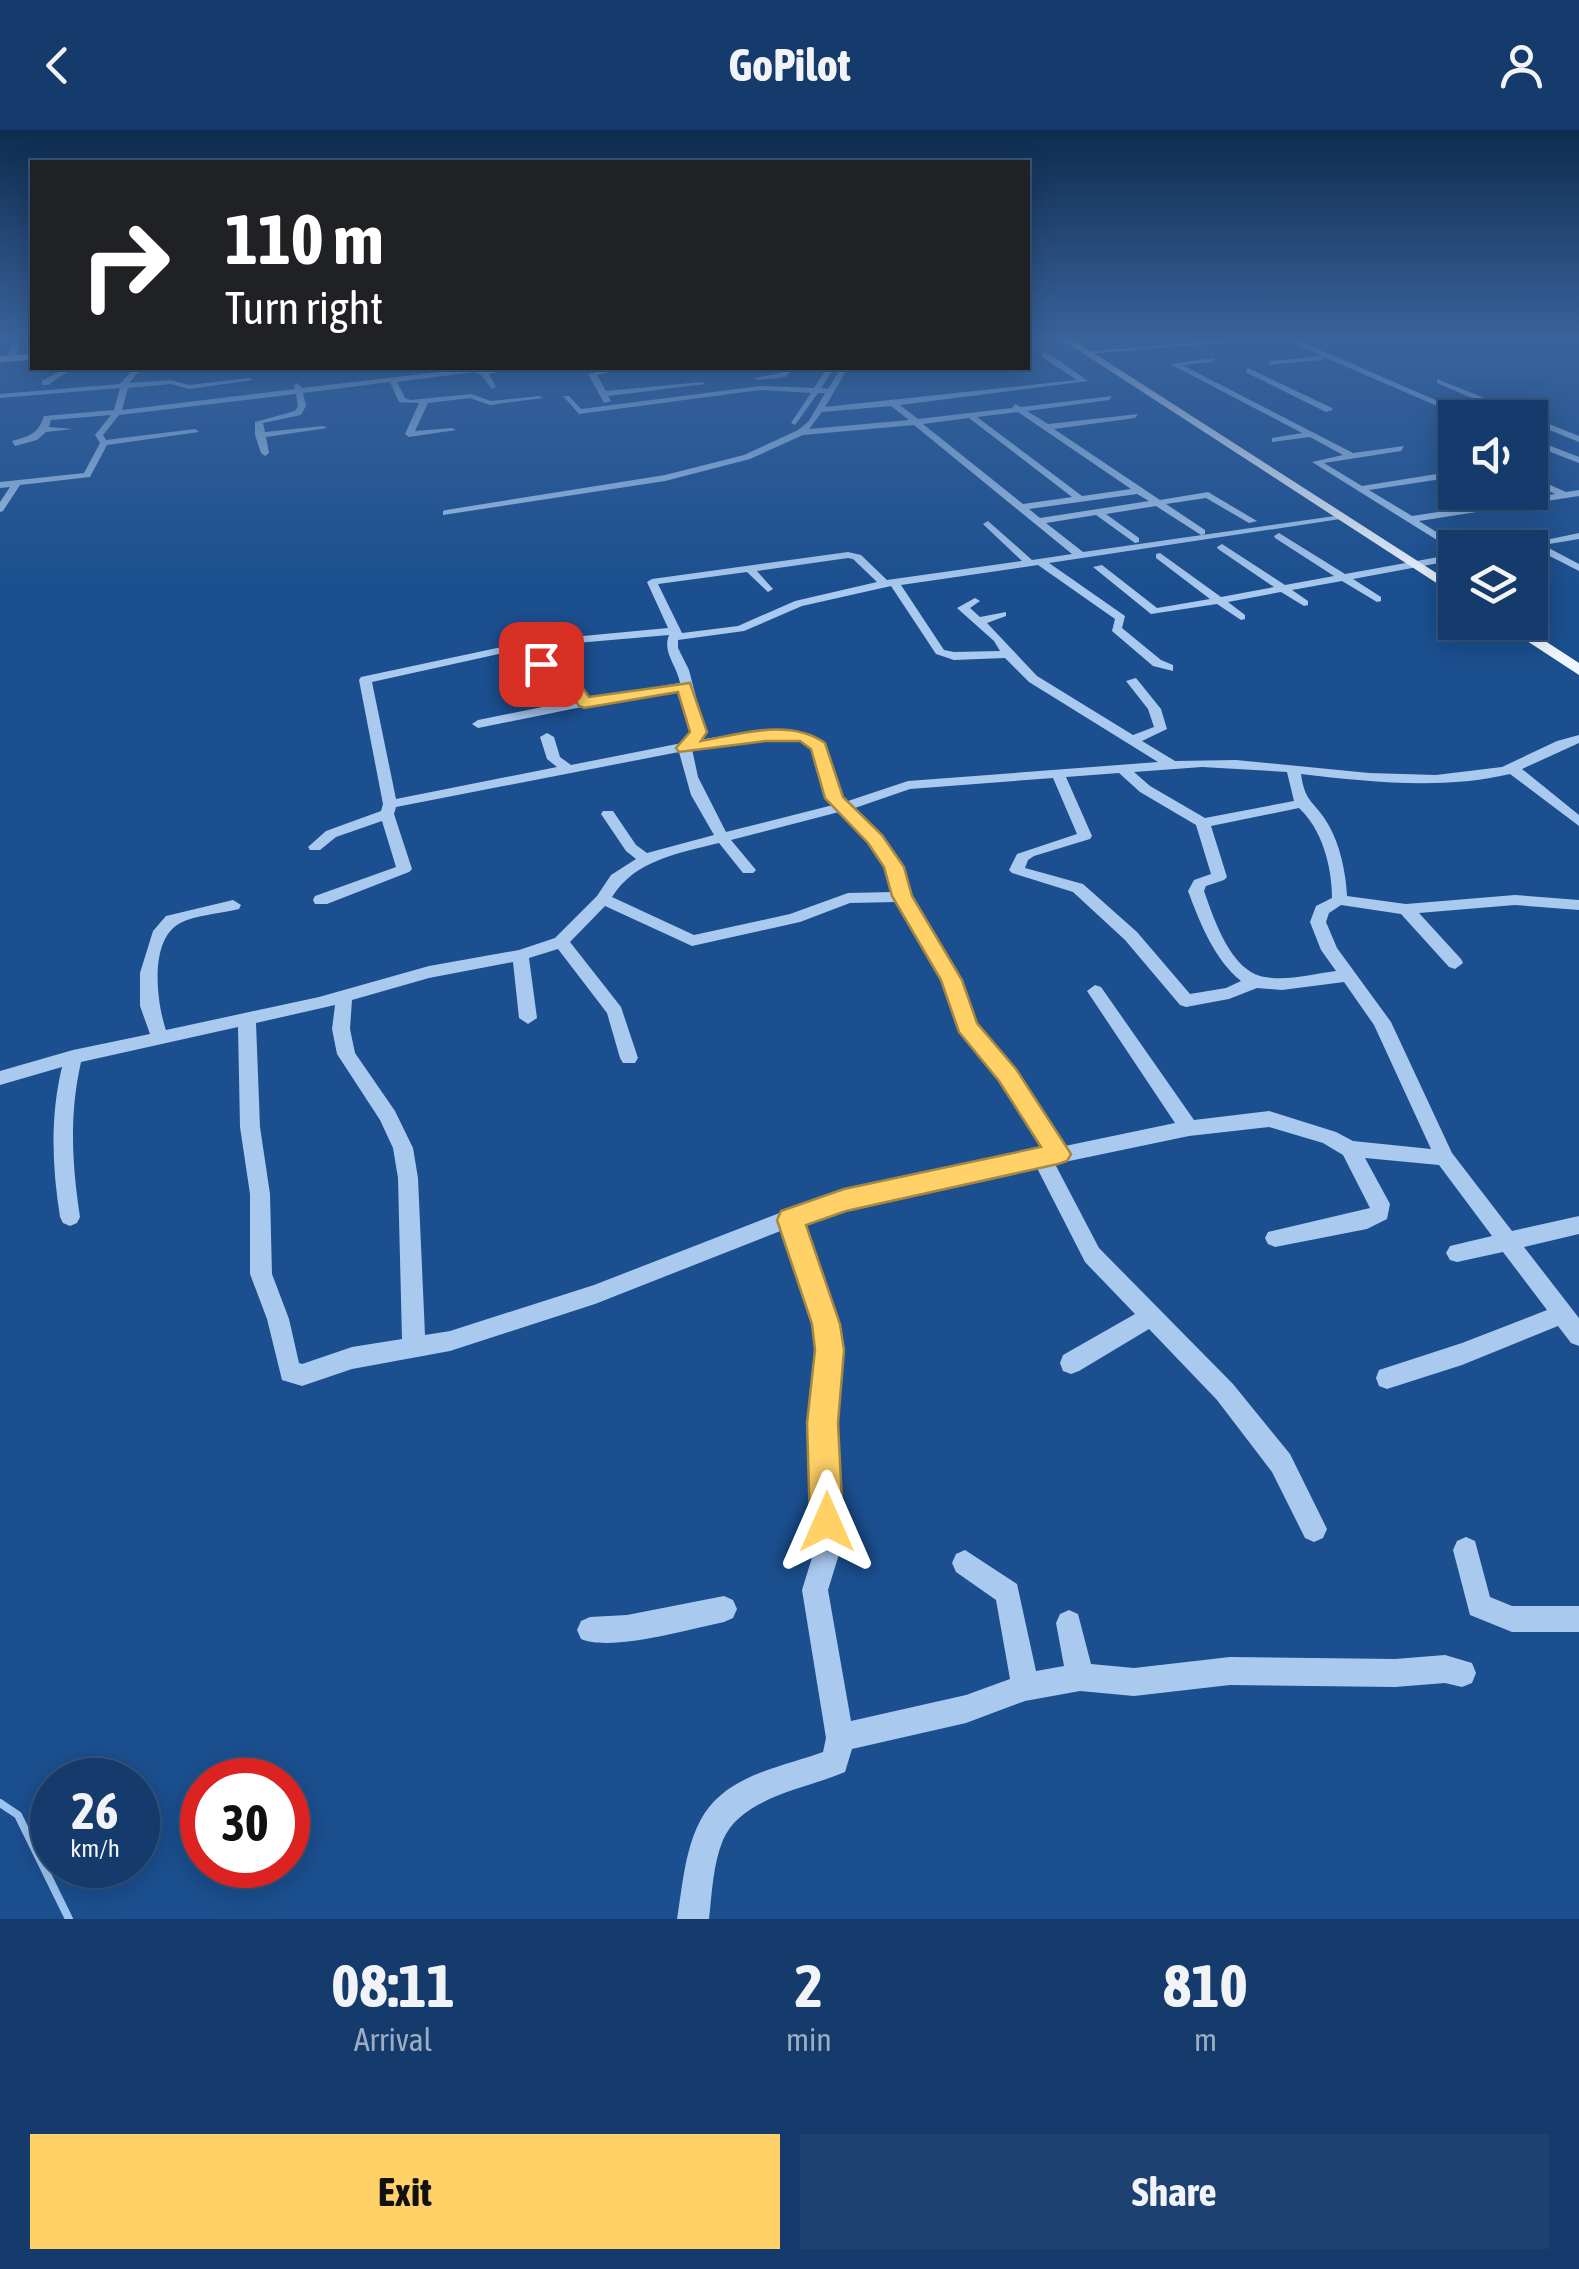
<!DOCTYPE html>
<style>
body{margin:0;font-family:"Asap Condensed",sans-serif;background:#1d4271;color:#f1f3f6;height:100vh;display:flex;flex-direction:column;font-size:38px;white-space:nowrap}
*{box-sizing:border-box;margin:0}
p{font-size:32px;color:#9dadc1}
.icon{flex:none;width:55px;height:55px;fill:none;stroke:currentColor;stroke-width:2;stroke-linecap:round;stroke-linejoin:round}
.map{position:relative;height:1789px;overflow:hidden}
.sheet{display:flex;flex-direction:column;background:#143b6b;flex:1}
.sheet>*{flex:none}
.top-card{position:absolute;left:30px;top:30px;width:1000px;height:210px;border-radius:0px;box-shadow:0 5px 25px #0003,0 0 0 2px #33557e;background:#202124;color:#fff;overflow:hidden}
.buttons{position:absolute;left:1438px;top:270px;display:grid;gap:20px}
.buttons a{display:grid;place-items:center;width:110px;height:110px;border-radius:0px;background:#143b6b;box-shadow:0 5px 25px #0003,0 0 0 2px #33557e;font-size:50px}
.speed{position:absolute;left:30px;top:1628px;display:flex;gap:20px;font-size:50px;font-weight:700;text-align:center}
.speed>*{display:grid;place-content:center;width:130px;height:130px;border-radius:50%;background:#143b6b;box-shadow:0 5px 25px #0003,0 0 0 2px #33557e;line-height:1}
.speed small{font-size:25px;font-weight:400}
.speed .limit{border:15px solid #d22;background:#fff;color:#111}
.pin{position:absolute;display:grid;place-items:center;width:85px;height:85px;color:#fff;margin:-42px;border-radius:20px;box-shadow:0 5px 15px #0006}
.me{position:absolute;width:110px;margin:-55px;rotate:0deg;stroke-linejoin:round;filter:drop-shadow(0 0 8px #0008)}
.turn{display:flex;align-items:center;gap:35px;height:210px;padding:0 30px;font-size:45px}
.turn .icon{width:130px;height:130px;stroke-width:2.5}
.turn b{display:block;font-size:70px;line-height:85px}
.eta{display:flex;justify-content:space-evenly;align-items:center;height:170px;text-align:center}
.eta b{font-size:60px;font-weight:700;line-height:70px}
.primary-button{display:flex;gap:20px;margin-top:auto;padding:20px 30px}
.primary-button a{flex:1;height:115px;border-radius:0px;background:#ffd166;color:#111;font-size:40px;font-weight:700;line-height:115px;text-align:center}
.primary-button a+a{background:#1d4271;color:#f1f3f6}
header{display:flex;justify-content:space-between;align-items:center;height:130px;padding:0 30px;background:#143b6b;font-size:45px;font-weight:700}
.map>svg:first-child{display:block}
.lines{fill:none;stroke-linecap:round;stroke-linejoin:round}
.stream{stroke:#9cc4f0;stroke-width:8}
.minor{fill:#a9c9ee;fill-rule:evenodd}
.major{fill:#f0f6ff;fill-rule:evenodd}
.route{fill:#ffd166;stroke:#a68842;stroke-width:2.5}
</style>
<header><svg class="icon" aria-label="back" viewBox="0 0 24 24"><path d="M15 5l-7 7 7 7"/></svg>GoPilot<svg class="icon" aria-label="person" viewBox="0 0 24 24"><circle cx="12" cy="8" r="4"/><path d="M4 21q1-7 8-7t8 7"/></svg></header>
<div class="map">
<svg width="1579" height="1789" viewBox="0 0 1579 1789">
<rect width="100%" height="100%" fill="#1b4f8f"/>
<g class="lines">
<path class="stream" d="M0 1673 18 1685 69 1789"/>
<path class="minor" d="M14 209H21L15 228 11 230 7 228Z
M1235 209H1272L1085 224 1081 222Z
M1285 209H1295L1477 288H1465L1324 227 1321 230 1268 235 1271 231 1322 226Z
M1042 223H1048L1088 251 900 275 918 289 1012 278 1015 274 1021 277 1112 266 1109 270 1027 281 1048 294 1138 284 1135 288 1054 299 1160 370 1208 362 1257 391 1249 393 1206 368 1166 374 1205 400V404L1201 405 1156 376 1106 384 1139 408V412L1135 413 1096 385 1046 393 1083 422 1342 385 1347 388 1049 433 1125 486 1122 498 1161 530 1173 535V541L1153 536 1112 501 1115 489 1038 435 901 455 944 520 954 522 1000 521 994 511 957 478 975 468 980 471 970 478 980 487 1006 482V486L987 493 1037 546 1133 605 1154 597 1148 579 1126 551 1136 548 1161 579 1167 599 1142 611 1175 631 1236 630 1369 643 1436 645 1502 637 1557 611 1579 605V613L1522 639 1579 685V696L1510 644C1442 660 1370 652 1301 644 1305 674 1315 671 1328 694 1340 714 1346 743 1347 766L1406 774 1515 765 1579 770V780L1515 775 1419 783 1461 829 1463 833 1455 839 1449 837 1401 784 1341 775 1329 783 1326 792 1337 818 1391 892 1452 1023 1512 1101 1579 1086V1104L1524 1117 1579 1188V1216L1571 1213 1558 1196 1462 1235 1387 1259 1379 1256 1376 1248 1379 1240 1462 1213 1547 1180 1503 1122 1457 1132 1450 1130 1446 1123 1450 1116 1492 1106 1439 1035 1365 1028 1390 1074 1387 1089 1367 1099 1275 1117 1268 1114 1265 1108 1268 1102 1370 1078 1343 1025 1323 1013 1269 997 1189 1006 1055 1034 1099 1118 1233 1254 1290 1324 1327 1399 1323 1408 1314 1412 1305 1408 1272 1342 1217 1270 1149 1199 1079 1241 1071 1244 1063 1241 1060 1233 1063 1225 1135 1184 1085 1132 1037 1038 823 1084 802 1093 837 1194 840 1220 834 1293 839 1333 840 1421 828 1460 851 1591 966 1565 1010 1549 996 1470 956 1442 952 1433 956 1424 965 1420 1017 1454 1036 1541 1064 1536 1056 1493 1060 1484 1069 1480 1078 1484 1091 1534 1134 1538 1230 1527 1395 1529 1445 1525 1472 1533 1476 1543 1472 1553 1462 1557 1445 1553 1395 1557 1230 1555 1134 1566 1080 1561 1025 1571 966 1593 852 1619 845 1642C806 1659 741 1667 723 1710 713 1734 712 1763 709 1789H677C684 1748 686 1693 721 1665 747 1642 790 1634 823 1622L826 1608 802 1460 814 1421 815 1333 810 1293 818 1220 815 1194 783 1100 595 1174 450 1221 352 1239 302 1256 282 1250 267 1189 250 1144V1064L240 997 238 897 81 932C69 985 72 1034 80 1087L77 1093 70 1096 63 1093 60 1087C52 1036 50 987 62 937L0 955V941L73 920 150 904 140 876V843L153 801 166 786 233 770 241 775 239 779C223 783 189 786 177 795 149 814 157 874 166 900L319 867 429 836 519 820 555 808 597 766 611 745 636 729 626 721 601 684 603 681H613L636 715 647 723 714 705 691 665 679 622 396 677 394 684 412 739 409 742 327 774H315L313 770 315 766 396 737 382 691 336 707 320 720H310L308 717 326 701 381 681 383 674 359 550 361 547 530 511 668 498 647 452 652 449 848 422 861 425 887 450 1022 431 985 396 983 394 988 391 1032 430 1072 424 914 295 803 305 750 329 665 351 443 385V381L446 380 665 345 744 325 798 300 809 291 825 263H818L795 295 791 293 811 263 760 260 579 284 563 266H569L581 279 760 256 814 258 827 238 834 239 821 258 828 259 841 238H848L825 277 1077 250 1042 227ZM891 276 909 290 809 299 822 282ZM1018 282 1131 359 1082 366 977 287ZM969 288 1072 367 1023 374 923 294ZM1137 364 1149 371 1040 388 1029 379ZM848 428 853 429 877 452 795 471 738 496 682 503 658 454 747 442 768 462 773 459 757 441ZM891 456 936 524 954 530 1005 528 1029 552 1158 632 908 651 845 672 841 668C837 655 832 624 824 614 805 592 726 605 699 610L705 602 689 540 678 518V510L744 501 802 476ZM669 505C662 523 677 535 680 553L588 568C573 546 557 533 530 531L524 535 526 538C550 541 563 550 577 570L478 590 472 594 478 598 631 567 682 560 692 602 682 613 571 635 560 627 554 607 547 603 540 607 547 629 557 637 396 669 372 552 530 517ZM766 610 801 611 813 619 827 669 833 675 726 702 698 647 692 619ZM1202 637 1287 642 1294 671 1205 688 1150 656 1134 642ZM1119 643 1140 662 1196 695 1211 744 1194 750 1188 761C1200 793 1214 829 1241 851L1226 858 1190 864 1137 802 1083 754 1025 738 1028 730 1034 726 1090 709 1092 706 1066 647ZM1053 648 1077 704 1017 724 1009 740 1012 743 1073 762 1125 810 1180 875 1186 877 1229 869 1257 858 1282 860 1344 852 1374 895 1431 1019 1353 1011 1336 1002 1269 981 1194 990 1101 857 1095 855 1087 861 1175 993 1065 1016 1014 940 975 894 960 849 910 767 902 737 880 706 852 679 910 659ZM1299 678C1322 699 1332 737 1332 768L1316 776 1310 792 1321 820 1336 841C1313 844 1288 851 1265 847 1231 842 1214 789 1204 761L1206 756 1224 750 1227 747 1211 696ZM839 682C866 709 883 725 893 762L848 763 790 784 694 805 612 767C635 730 679 723 719 713L743 743H753L756 740 731 710ZM897 772 944 849 961 901 1002 950 1046 1020 821 1067 594 1155 450 1201 425 1205 418 1048 413 1018 395 981 355 923 350 899 352 870 429 848 513 832 519 888 528 894 537 888 529 828 558 819 607 883 620 928 623 933H635L638 928 621 877 570 812 605 776 692 816 800 792 850 773ZM335 875 332 899 337 924 380 990 393 1018 398 1048 402 1209 352 1217 302 1234 299 1233 289 1189 272 1144 270 1064 260 997 256 893Z
M1215 228 1212 232 1182 235 1353 323 1404 316 1401 321 1324 333 1362 356 1455 341V347L1369 360 1412 386 1555 364 1530 352V346L1566 362 1579 360V366L1419 391 1462 418 1453 420 1312 332 1343 325 1310 307 1272 312V308L1302 303 1170 234Z
M65 238H73L48 255H42V251Z
M134 238H142L129 253 171 250 189 255 249 248 253 250 189 259 171 254 128 258 122 280 295 259 294 255 298 253 302 258 474 238 484 241 515 238 489 244 496 257 492 259 481 245 474 242 397 252 405 268 410 270 471 264 491 271 539 266 543 268 490 275 470 268 428 273 415 301 452 298 456 300 409 307 405 304 419 273 399 272 390 252 303 263 306 276 301 285 263 293 265 302 323 296 327 298 266 307 269 323 265 326 261 323 255 305V292L295 281 298 276 296 264 119 285 103 305 106 310 195 299 199 302 107 315 90 347 20 355 3 381 0 382V372L10 357 0 358V352L84 343 100 313 95 305 111 285 51 290 49 297 73 299 46 302 37 310 15 316 12 311C30 306 38 304 44 286L114 280 120 258 0 268V264L120 254Z
M615 238H628L597 245 606 261 702 252 706 254 608 266 611 271 604 273 588 244Z
M785 238H793L786 247 758 250 754 248 781 243Z
M1248 238 1332 278 1333 280 1326 282 1245 242Z
M1437 249 1579 306V312L1530 292V288H1518L1437 253Z
M1530 308 1579 327V333L1530 314Z
M1279 403 1345 444 1455 424V430L1353 449 1381 467V471L1377 472 1342 451 1292 460 1308 471V475L1304 476 1281 462 1228 472 1245 485V489L1241 490 1217 474 1151 484 1093 437 1102 435 1157 478 1210 469 1156 428V424L1160 423 1221 467 1274 457 1218 419 1217 417 1222 414 1285 455 1334 446 1275 408 1274 406Z
M1579 403V409L1543 415 1579 434V441L1532 417 1507 418Z
M1466 1407 1475 1411 1490 1467 1512 1476H1579V1502H1512L1470 1485 1453 1420 1457 1411Z
M724 1466 733 1470 737 1479 733 1488 724 1492C690 1499 611 1522 581 1509L577 1500 581 1491 590 1487 627 1485Z"/>
<path class="major" d="M1061 209H1072L1455 455V465Z
M32 224V230L0 232V226Z
M1498 492H1516L1579 533V545Z"/>
</g>
<linearGradient id="sky" x2="0" y2="1"><stop stop-color="#0f2b4f"/><stop offset="0.45" stop-color="#39639b"/><stop offset="1" stop-color="#39639b" stop-opacity="0"/></linearGradient>
<rect width="1579" height="460" fill="url(#sky)"/>
<path class="route" d="M541 530 574 546 589 567 690 553 707 602 701 611C740 604 790 588 825 613L843 667 882 705 904 737 912 766 962 850 977 893 1016 939 1071 1024 1067 1031 1058 1034 846 1081 806 1095 840 1194 844 1220 838 1293 843 1392 838 1403 827 1408 815 1403 810 1392 807 1293 815 1220 812 1194 777 1090 781 1081 844 1059 1041 1017 999 951 959 902 941 850 892 766 884 737 868 713 825 668 811 619 800 611H766L679 622 676 618 690 602 678 562 584 578 579 576 563 552 536 538 533 534Z"/>
</svg>
<div class="buttons">
<a><svg class="icon" aria-label="sound" viewBox="0 0 24 24"><path d="M4 9h4l5-4v14l-5-4H4zM17 9q2 3 0 6"/></svg></a>
<a><svg class="icon" aria-label="layers" viewBox="0 0 24 24"><path d="M12 4l9 5-9 5-9-5zM3 14l9 5 9-5"/></svg></a>
</div>
<div class="speed"><div>26<small>km/h</small></div><div class="limit">30</div></div>
<div class="pin" style="left:541px;top:534px;background:#d93025"><svg class="icon" aria-label="arrive" viewBox="0 0 24 24"><path d="M6 21V4h12l-3 4 3 4H6"/></svg></div>
<svg class="me" style="left:827px;top:1392px" viewBox="-20 -20 40 40"><path d="M0-17L14 15 0 8-14 15z" fill="#ffd166" stroke="#fff" stroke-width="4"/></svg>
<div class="top-card">
<div class="turn"><svg class="icon" aria-label="right" viewBox="0 0 24 24"><path d="M7 20v-9h11M14 6l5 5-5 5"/></svg><div><b>110 m</b>Turn right</div></div>
</div>
</div>
<section class="sheet">
<div class="eta">
<div><b>08:11</b><p>Arrival</p></div>
<div><b>2</b><p>min</p></div>
<div><b>810</b><p>m</p></div>
</div>
<div class="primary-button"><a>Exit</a><a>Share</a></div>
</section>
